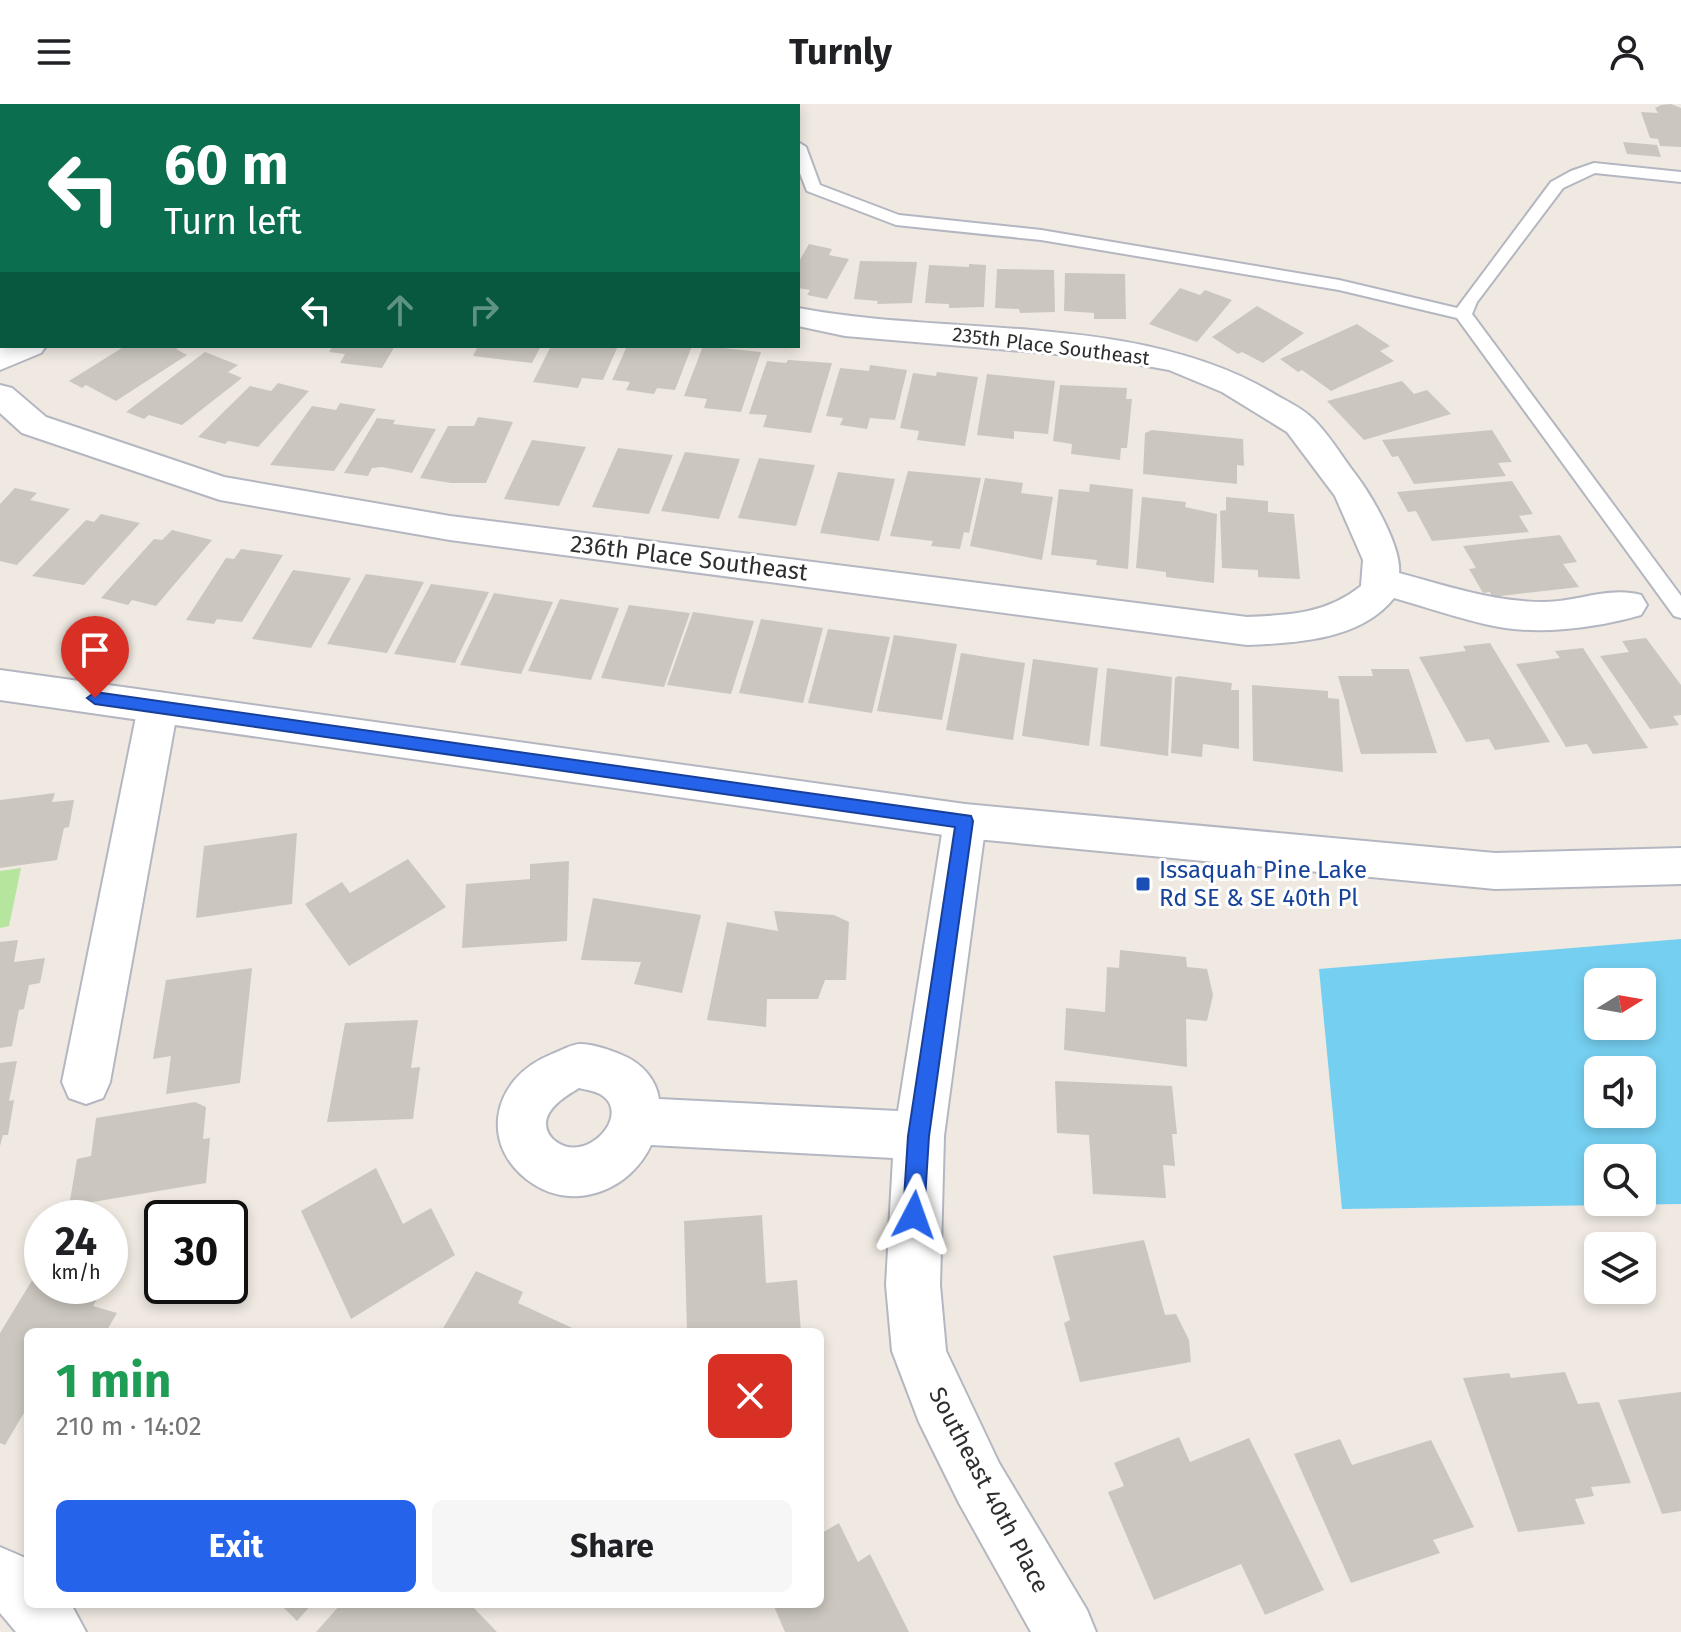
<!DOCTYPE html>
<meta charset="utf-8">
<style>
body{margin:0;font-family:"Fira Sans",sans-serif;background:#f6f6f6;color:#202124;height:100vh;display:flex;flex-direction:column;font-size:30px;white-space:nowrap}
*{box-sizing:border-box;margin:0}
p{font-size:26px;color:#757577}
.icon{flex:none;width:44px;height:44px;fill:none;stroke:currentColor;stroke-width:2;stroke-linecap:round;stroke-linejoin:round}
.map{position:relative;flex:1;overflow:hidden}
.side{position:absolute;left:24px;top:1224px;width:800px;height:280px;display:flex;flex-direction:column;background:#fff;border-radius:12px;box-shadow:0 4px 12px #0003}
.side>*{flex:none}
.top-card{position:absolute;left:0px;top:0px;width:800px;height:244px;box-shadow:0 4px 12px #0003;background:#0b6e4f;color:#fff;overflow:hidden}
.needle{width:52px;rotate:79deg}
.controls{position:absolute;left:1584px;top:864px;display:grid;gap:16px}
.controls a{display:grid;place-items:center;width:72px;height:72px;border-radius:12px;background:#fff;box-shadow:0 4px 12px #0003;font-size:40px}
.speed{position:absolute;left:24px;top:1096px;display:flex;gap:16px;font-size:40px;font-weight:700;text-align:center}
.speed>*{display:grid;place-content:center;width:104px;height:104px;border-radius:50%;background:#fff;box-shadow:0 4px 12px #0003;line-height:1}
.speed small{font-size:20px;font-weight:400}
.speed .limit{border:4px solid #111;border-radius:12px;background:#fff;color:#111}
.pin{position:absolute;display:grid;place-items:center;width:68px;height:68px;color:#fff;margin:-82px -34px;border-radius:50% 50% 50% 0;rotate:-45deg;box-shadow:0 0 8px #0007}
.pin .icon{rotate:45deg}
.me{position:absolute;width:88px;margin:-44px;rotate:4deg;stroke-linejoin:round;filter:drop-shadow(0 0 6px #0008)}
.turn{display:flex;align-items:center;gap:28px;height:168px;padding:0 32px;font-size:36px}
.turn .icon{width:104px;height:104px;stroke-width:2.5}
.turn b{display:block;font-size:56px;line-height:68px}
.lanes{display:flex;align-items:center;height:76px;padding:0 32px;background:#0003;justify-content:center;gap:40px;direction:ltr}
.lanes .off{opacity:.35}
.round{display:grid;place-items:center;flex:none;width:84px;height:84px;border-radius:12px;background:#f6f6f6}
.summary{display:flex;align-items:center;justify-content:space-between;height:136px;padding:0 32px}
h1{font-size:48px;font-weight:700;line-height:60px;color:#1e9e55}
.cta{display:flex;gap:16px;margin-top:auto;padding:16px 32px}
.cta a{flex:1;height:92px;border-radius:12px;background:#2563eb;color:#fff;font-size:32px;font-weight:700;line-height:92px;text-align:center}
.cta a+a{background:#f6f6f6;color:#202124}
header{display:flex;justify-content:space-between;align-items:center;height:104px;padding:0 32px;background:#fff;font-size:36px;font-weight:700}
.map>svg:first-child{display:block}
.green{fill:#b6e59e}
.water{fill:#75cff0;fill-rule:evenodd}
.building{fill:#cbc7bf}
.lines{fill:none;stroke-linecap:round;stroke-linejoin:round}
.service-casing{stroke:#b4b7c1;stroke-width:4}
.minor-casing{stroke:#b4b7c1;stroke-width:4}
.secondary-casing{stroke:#b4b7c1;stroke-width:4}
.service{fill:#fff;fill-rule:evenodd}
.minor{fill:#fff;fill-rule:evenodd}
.secondary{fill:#fff;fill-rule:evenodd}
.route{fill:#2563eb;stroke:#184099;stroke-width:2}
.transit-dot{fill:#1a4fb4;stroke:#fff;stroke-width:3}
.labels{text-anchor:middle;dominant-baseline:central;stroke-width:6;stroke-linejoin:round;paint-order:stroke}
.far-street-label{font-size:20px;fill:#2e2e2e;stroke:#fff}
.street-label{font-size:24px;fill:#2e2e2e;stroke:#fff}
.transit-label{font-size:24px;fill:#164399;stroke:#fff;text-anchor:start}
</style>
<header><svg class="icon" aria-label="menu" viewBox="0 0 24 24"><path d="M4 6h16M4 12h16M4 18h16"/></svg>Turnly<svg class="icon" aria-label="person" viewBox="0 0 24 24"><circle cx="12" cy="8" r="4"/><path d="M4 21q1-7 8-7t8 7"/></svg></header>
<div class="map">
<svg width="1681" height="1528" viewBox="0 0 1681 1528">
<rect width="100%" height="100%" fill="#efe9e1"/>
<path class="green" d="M21 764 9 822 0 824V767Z"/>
<path class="water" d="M1681 835V1100L1342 1105 1319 865ZM1598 878H1642V922H1598ZM1598 966H1642V1010H1598ZM1598 1054H1642V1098H1598Z"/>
<path class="building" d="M1671 0 1681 4V43L1660 42 1658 35 1650 34 1641 8 1658 9 1655 4 1661 1Z
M1623 38 1657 41 1661 53 1627 50Z
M809 140 832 145 829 151 849 155 827 195 807 191 810 186 798 184V159Z
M860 157 917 158 912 199 877 200 878 197 854 195Z
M969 160 986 161 984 203 949 204V200L925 199 929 161 969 163Z
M997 165 1054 166 1055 208 1020 209 1019 205 995 204Z
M1065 169 1125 170 1126 215H1094V209L1064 207Z
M1180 184 1200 191 1205 186 1232 196 1197 238 1149 220Z
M1257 202 1304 229 1263 259 1242 248 1238 250 1212 233Z
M1357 220 1390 242 1380 247 1394 257 1331 287 1302 266 1298 268 1280 255Z
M125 242H181L176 245 187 251 116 297 86 281 82 284 69 277Z
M333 242H395L382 264 340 259 345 250 329 248Z
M478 242H541L532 259 473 252Z
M551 242H618L603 276 582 274 578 284 533 278Z
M627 242H692L675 286 657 284 654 290 626 286 630 278 612 276Z
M703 242 761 248 741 308 704 304 707 295 684 292Z
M205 248 238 261 228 268 242 274 182 321 149 311 144 315 126 308Z
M788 256 832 259 811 329 763 323 767 311 749 310 767 257 786 259Z
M870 261 907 266 895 316 870 314 867 325 840 321 843 314 826 312 840 264 869 267Z
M937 268 978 273 965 342 917 336 919 327 900 324 913 269 936 272Z
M987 270 1055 277 1048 330 1014 327V335L977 331Z
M1402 277 1414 290 1427 286 1451 310 1364 336 1327 297Z
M278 279 309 287 258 343 228 337 225 340 198 333 250 282 271 287Z
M1060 281 1127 284 1126 295H1132L1127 344H1121L1120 356 1071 350 1072 340 1053 337Z
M340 299 376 305 334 367 270 361 312 302 336 306Z
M478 313 513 318 486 379H451L420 374 448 322H474Z
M377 314 395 316 393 320 436 325 412 369 382 363 372 364 368 372 344 369Z
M1152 326 1243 335 1244 362 1237 361V380L1143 370 1145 329Z
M1492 326 1512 358 1498 359 1506 372 1414 380 1398 352 1392 353 1382 336Z
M532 336 586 343 559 402 504 395Z
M618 344 673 351 649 410 592 403Z
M685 348 740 355 719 415 661 407Z
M759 354 815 361 796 422 738 414Z
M908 367 981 374 969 429 964 428 960 445 931 442 933 437 890 432Z
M838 368 895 375 879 437 820 429Z
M985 374 1023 379 1021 389 1053 393 1042 456 970 442Z
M1512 377 1533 410 1519 412 1529 428 1432 437 1416 407 1408 408 1397 388Z
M1090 380 1133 385 1128 465 1096 461 1097 456 1051 451 1059 385 1089 388Z
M15 384 37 389 30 396 70 405 17 461 0 457V400Z
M1142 393 1186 398 1185 403 1217 410 1214 479 1166 473V468L1136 464Z
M1226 393 1268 397V408L1294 410 1300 475 1258 473V466L1222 464 1220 407 1226 406Z
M101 410 140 419 84 481 32 472 86 416 94 418Z
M172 426 212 436 156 502 132 496 128 501 101 494 154 435 162 436Z
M1560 431 1577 458 1563 460 1579 483 1492 493 1490 488 1483 489 1469 465 1476 464 1463 442Z
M241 445 283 451 242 518 217 515 214 520 186 516 226 454 234 455Z
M293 466 351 474 311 544 252 535Z
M366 470 424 478 387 549 327 540Z
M431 480 489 488 455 559 394 550Z
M494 489 553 498 521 570 460 561Z
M560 495 619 504 591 576 528 567Z
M629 501 690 509 664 583 601 574Z
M693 508 754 517 731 590 667 581Z
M761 515 823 524 803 599 739 589Z
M828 525 890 533 872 609 808 599Z
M894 531 957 540 942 616 877 607Z
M1646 534 1681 581V611L1673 612 1679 621 1650 625 1600 552 1629 548 1622 537Z
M1490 539 1550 638 1495 646 1489 635 1466 638 1419 553 1466 547 1463 542Z
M1583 544 1648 644 1593 650 1587 640 1566 643 1516 560 1560 554 1555 547Z
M961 549 1025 559 1013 636 946 626Z
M1033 555 1098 564 1089 642 1022 632Z
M1107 564 1172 573 1168 652 1100 642Z
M1371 565H1409L1437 649 1361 650 1338 572H1373Z
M1178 572 1232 579 1231 586H1239V645L1203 640 1202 653 1171 649 1175 574Z
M1252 581 1328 587V594L1339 595 1343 668 1253 657Z
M55 689 52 698 74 696 69 723 64 724 57 756 0 764V696Z
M297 729 292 800 196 814 204 742Z
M408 755 446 803 349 862 305 800 342 778 350 789Z
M569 757 567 837 462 844 466 780 530 775V760Z
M593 794 701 811 682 889 634 880 641 858 581 856Z
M774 807 834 811 849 818 846 876H825L818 895H767L766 923 707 916 727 818 778 827Z
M18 836 14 858 45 854 40 879 29 881 24 905 19 906 12 942 0 944V838Z
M1120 846 1186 853 1187 863 1207 865 1213 891 1207 917 1186 915 1187 963 1064 946 1066 904 1105 908 1107 863 1119 864Z
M252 864 240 979 166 990 171 952 153 955 166 876Z
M418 916 411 964 420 963 413 1015 327 1018 345 919Z
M17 957 9 997 14 996 8 1031H3L0 1042V959Z
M1055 977 1172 982 1177 1030H1172L1175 1062 1163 1061 1166 1094 1093 1090 1089 1031 1057 1029Z
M195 998 206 1003 203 1035 210 1034 206 1079 69 1102 77 1055 91 1052 96 1014Z
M376 1064 403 1120 431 1104 455 1151 351 1215 301 1107Z
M762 1111 766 1179 797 1176 801 1228H687L684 1117Z
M1144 1136 1165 1211 1176 1210 1189 1236 1191 1258 1080 1278 1064 1219 1070 1216 1053 1152Z
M42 1160V1182H104L93 1202 117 1209 106 1228H28V1302L5 1341 0 1339V1229Z
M476 1167 523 1188 518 1199 581 1228H441Z
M1565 1268 1578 1300 1599 1298 1631 1379 1591 1383 1594 1392 1575 1395 1585 1420 1518 1428 1463 1274 1509 1269 1511 1274Z
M1681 1288V1407L1662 1410 1618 1296Z
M1179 1333 1190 1358 1249 1334 1324 1486 1265 1511 1241 1460 1154 1496 1108 1388 1124 1382 1114 1359Z
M1340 1335 1352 1361 1431 1336 1474 1423 1433 1436 1440 1449 1351 1479 1294 1350Z
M839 1419 858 1458 870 1450 909 1528H785L773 1500H820V1430Z
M280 1500H312L297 1517Z
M341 1500H470L497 1528H316Z"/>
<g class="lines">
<g class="service-casing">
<path id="service" d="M775 0H789L790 2H776Z
M798 38 806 43 820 81 899 111 1041 126 1339 176 1457 204 1551 78 1571 67 1594 59 1681 68V78L1595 69 1563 84 1477 198 1472 210 1681 492V514L1674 512 1457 214 1339 186 1041 136 896 121 807 87 798 64Z"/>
</g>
<g class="minor-casing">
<path id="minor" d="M798 204C951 233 1134 208 1271 288 1284 296 1301 303 1312 314 1329 330 1342 353 1356 371 1372 392 1402 444 1399 469 1447 482 1494 498 1544 498 1576 498 1610 482 1641 491L1647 501 1641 511C1596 524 1536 532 1489 521 1457 514 1426 503 1394 494 1361 536 1296 539 1247 541L450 436 220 396 22 329 0 309V281L12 284 46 313 224 373 450 412 1247 513C1289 511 1326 510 1361 482L1363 456 1335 392 1287 328 1222 288 1169 266 1103 254 845 232 798 222Z
M4 242H46L41 249 0 266V244Z
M158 588 172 592 178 603 110 978 103 994 86 1000 69 994 62 978 138 603 144 592Z
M965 700 980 705 986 717 944 1032 940 1181 946 1247 999 1359 1087 1506 1096 1528H1031L959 1399 919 1318 892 1247 886 1181 893 1054 651 1041C631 1085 577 1107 535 1081 477 1045 490 974 552 950 560 947 572 940 580 940 593 940 610 946 622 951 640 958 656 974 659 995L898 1007 944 717 950 705ZM579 984C587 986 597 987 603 992 630 1012 588 1058 558 1039 550 1034 546 1028 546 1019 547 1003 566 992 579 984Z
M0 1443 28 1455V1500H71L86 1528H16L0 1509Z"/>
</g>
<g class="secondary-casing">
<path id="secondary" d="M0 566 965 700 1495 749 1681 744V780L1495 785 965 734 0 596Z"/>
</g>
<use href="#service" class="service"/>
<use href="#minor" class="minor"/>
<use href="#secondary" class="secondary"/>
</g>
<path class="route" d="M95 588 971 712 973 717 929 1032 924 1111 921 1118 914 1121 906 1118 903 1111 908 1032 955 723 95 600 87 594Z"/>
<rect class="transit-dot" x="1135" y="772" width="16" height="16" rx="4"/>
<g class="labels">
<g class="far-street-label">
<text transform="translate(1051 242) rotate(7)">235th Place Southeast</text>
</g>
<g class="street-label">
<text transform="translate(689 454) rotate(7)">236th Place Southeast</text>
<text transform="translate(989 1386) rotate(62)">Southeast 40th Place</text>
</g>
<g class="transit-label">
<text x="1159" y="766">Issaquah Pine Lake<tspan x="1159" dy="28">Rd SE &amp; SE 40th Pl</tspan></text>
</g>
</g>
</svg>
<div class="controls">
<a><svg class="needle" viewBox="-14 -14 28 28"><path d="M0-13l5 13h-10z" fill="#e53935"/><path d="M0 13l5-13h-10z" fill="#757577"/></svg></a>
<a><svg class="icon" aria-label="sound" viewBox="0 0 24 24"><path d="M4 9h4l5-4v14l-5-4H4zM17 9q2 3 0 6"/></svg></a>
<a><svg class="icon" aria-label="search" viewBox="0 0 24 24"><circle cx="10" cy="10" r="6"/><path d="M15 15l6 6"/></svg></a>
<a><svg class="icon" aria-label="layers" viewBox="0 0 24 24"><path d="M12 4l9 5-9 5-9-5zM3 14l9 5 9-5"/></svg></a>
</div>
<div class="speed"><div>24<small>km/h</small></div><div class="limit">30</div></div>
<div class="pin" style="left:95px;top:594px;background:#d93025"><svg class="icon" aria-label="arrive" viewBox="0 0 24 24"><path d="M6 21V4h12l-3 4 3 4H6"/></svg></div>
<svg class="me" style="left:914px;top:1111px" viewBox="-20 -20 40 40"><path d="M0-17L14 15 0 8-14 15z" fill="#2563eb" stroke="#fff" stroke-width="4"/></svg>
<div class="top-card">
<div class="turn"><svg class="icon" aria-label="left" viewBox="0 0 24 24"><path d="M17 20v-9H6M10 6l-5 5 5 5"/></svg><div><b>60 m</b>Turn left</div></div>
<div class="lanes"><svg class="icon" aria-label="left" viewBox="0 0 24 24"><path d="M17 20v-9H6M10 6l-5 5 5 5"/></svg><svg class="icon off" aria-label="ahead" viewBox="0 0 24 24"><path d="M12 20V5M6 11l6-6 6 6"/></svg><svg class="icon off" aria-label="right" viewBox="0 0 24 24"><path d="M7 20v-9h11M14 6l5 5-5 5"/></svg></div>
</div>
<section class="side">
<div class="summary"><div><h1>1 min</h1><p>210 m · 14:02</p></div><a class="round" style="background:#d93025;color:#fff"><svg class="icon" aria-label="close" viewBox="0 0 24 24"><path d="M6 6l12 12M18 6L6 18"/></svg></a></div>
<div class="cta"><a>Exit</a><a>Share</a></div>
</section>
</div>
